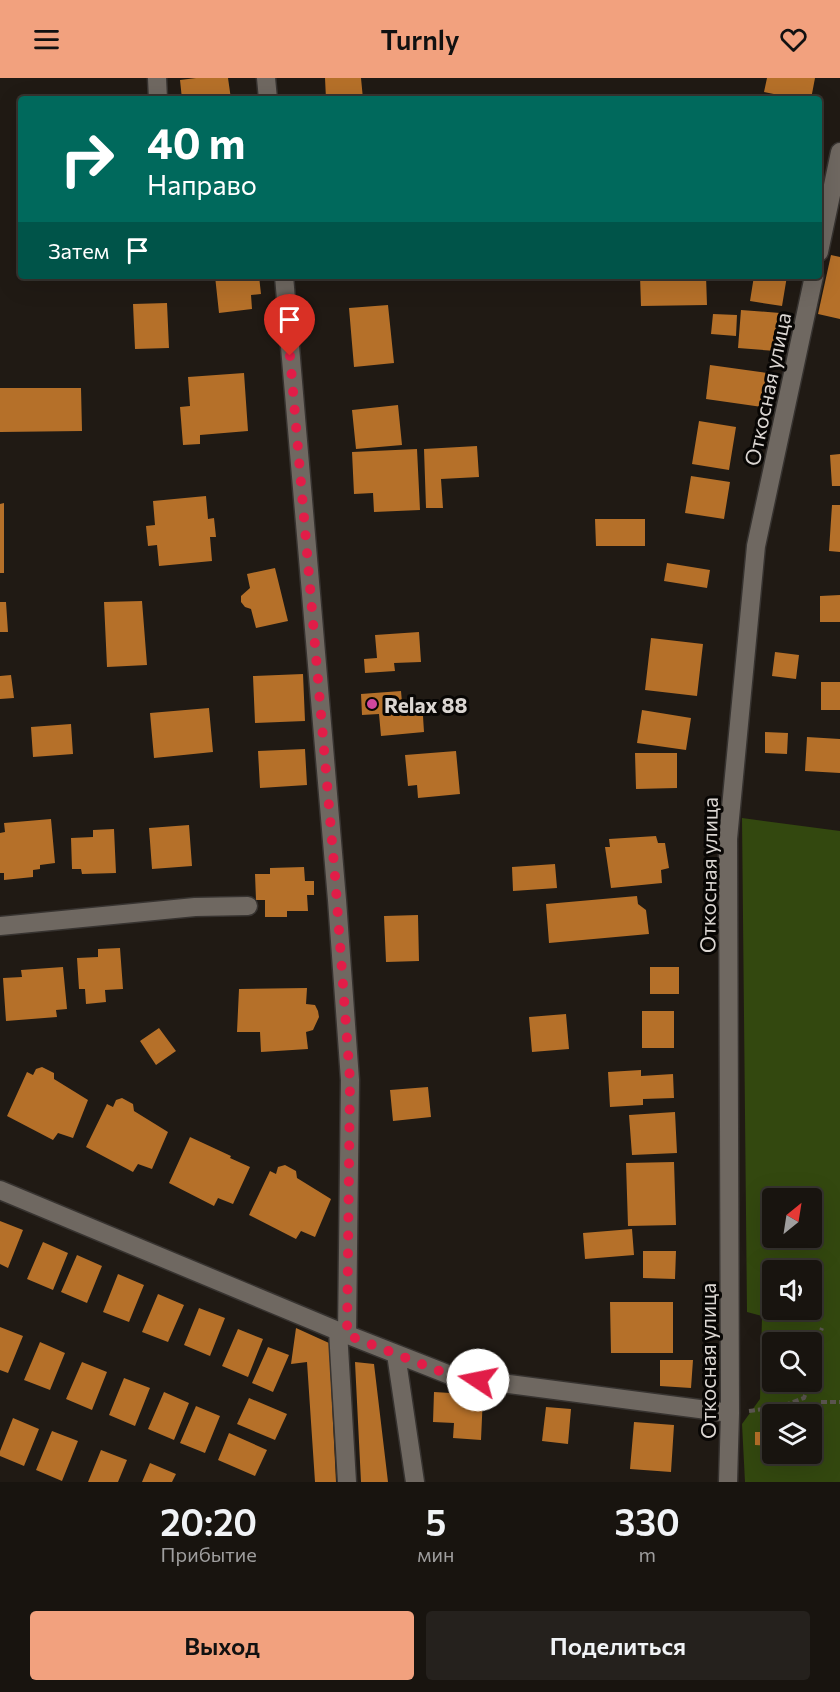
<!DOCTYPE html>
<html lang="ru">
<meta charset="utf-8">
<style>
body{margin:0;font-family:Commissioner,sans-serif;background:#25211d;color:#f1f3f6;height:100vh;display:flex;flex-direction:column;font-size:22px;white-space:nowrap}
*{box-sizing:border-box;margin:0}
p{font-size:20px;color:#9f9e9e}
.icon{flex:none;width:33px;height:33px;fill:none;stroke:currentColor;stroke-width:2;stroke-linecap:round;stroke-linejoin:round}
.map{position:relative;height:1404px;overflow:hidden}
.sheet{display:flex;flex-direction:column;background:#18140f;flex:1}
.sheet>*{flex:none}
.hud{position:absolute;left:18px;top:18px;width:804px;height:183px;border-radius:6px;box-shadow:0 6px 24px #0002,0 0 0 2px #36332f;background:#00695c;color:#fff;overflow:hidden}
.needle{width:39px;rotate:30deg}
.fabs{position:absolute;left:762px;top:1110px;display:grid;gap:12px}
.fabs a{display:grid;place-items:center;width:60px;height:60px;border-radius:6px;background:#18140f;box-shadow:0 6px 24px #0002,0 0 0 2px #36332f;font-size:30px}
.pin{position:absolute;display:grid;place-items:center;width:51px;height:51px;color:#fff;margin:-62px -26px;border-radius:50% 50% 50% 0;rotate:-45deg;box-shadow:0 0 6px #0007}
.pin .icon{rotate:45deg}
.me{position:absolute;width:66px;margin:-33px;rotate:281deg;stroke-linejoin:round;filter:drop-shadow(0 0 4px #0008)}
.turn{display:flex;align-items:center;gap:21px;height:126px;padding:0 30px;font-size:27px}
.turn .icon{width:78px;height:78px;stroke-width:2.5}
.turn b{display:block;font-size:42px;line-height:51px}
.then{display:flex;align-items:center;height:57px;padding:0 30px;background:#0003;gap:12px;font-size:22px}
.eta{display:flex;justify-content:space-evenly;align-items:center;height:102px;text-align:center}
.eta b{font-size:36px;font-weight:600;line-height:42px}
.primary-button{display:flex;gap:12px;margin-top:auto;padding:12px 30px}
.primary-button a{flex:1;height:69px;border-radius:6px;background:#f2a17e;color:#111;font-size:24px;font-weight:600;line-height:69px;text-align:center}
.primary-button a+a{background:#25211d;color:#f1f3f6}
header{display:flex;justify-content:space-between;align-items:center;height:78px;padding:0 30px;background:#f2a17e;color:#111;font-size:27px;font-weight:600}
.map>svg:first-child{display:block}
.green{fill:#33480f;fill-rule:evenodd}
.building{fill:#b57029}
.lines{fill:none;stroke-linecap:round;stroke-linejoin:round}
.minor-casing{stroke:#373330;stroke-width:21}
.path{stroke:#5c5651;stroke-width:4;stroke-dasharray:6 3;stroke-linecap:butt}
.minor{stroke:#6f6861;stroke-width:18}
.route{stroke:#e11d48;stroke-width:10;stroke-dasharray:0 18}
.hotel-dot{fill:#d1479c;stroke:#080604;stroke-width:2}
.labels{text-anchor:middle;dominant-baseline:central;stroke-width:6;stroke-linejoin:round;paint-order:stroke}
.street-label{font-size:21px;fill:#dbd6d2;stroke:#080604}
.poi-label{font-size:21px;font-weight:bold;fill:#dbd6d2;stroke:#080604;text-anchor:start}
</style>
<header><svg class="icon" aria-label="menu" viewBox="0 0 24 24"><path d="M4 6h16M4 12h16M4 18h16"/></svg>Turnly<svg class="icon" aria-label="heart" viewBox="0 0 24 24"><path d="M12 20l-8-8c-3-5 5-10 8-4 3-6 11-1 8 4z"/></svg></header>
<div class="map">
<svg width="840" height="1404" viewBox="0 0 840 1404">
<rect width="100%" height="100%" fill="#201a14"/>
<path class="green" d="M742 740 840 753V1404H745L742 1346 760 1321 762 1238 747 1234ZM772 1120H812V1160H772ZM772 1192H812V1232H772ZM772 1264H812V1304H772ZM772 1336H812V1376H772Z"/>
<path class="building" d="M196 0H228L231 21H182L180 2Z
M325 0H361L363 21H326Z
M767 0H815L811 21H798L764 14Z
M831 177 840 179V241L818 236Z
M215 198H259L261 216 251 217 252 231 219 235Z
M640 198H706L707 227 641 228Z
M754 198H787L782 228 750 223Z
M167 225 169 270 135 271 133 226Z
M388 227 394 285 354 289 349 230Z
M741 232 780 235 776 273 738 270Z
M713 236 737 237 736 258 711 256Z
M710 287 767 295 762 329 706 321Z
M244 295 248 353 200 357V366L183 367 180 329 190 328 188 299Z
M0 310H81L82 353 0 354Z
M398 327 402 367 356 371 352 332Z
M699 343 736 349 729 392 692 386Z
M477 368 479 399 441 401 443 430H426L424 371Z
M417 371 420 432 374 434 373 415 354 416 352 374Z
M840 376V408H832L830 377Z
M691 398 730 404 724 441 685 435Z
M206 418 208 441 214 440 216 459H210L212 483 159 488 157 467 148 468 146 448 155 447 153 423Z
M4 425V495H0V426Z
M832 427H840V474L829 473Z
M595 441H645V468H596Z
M667 485 710 492 707 510 664 503Z
M275 490 288 543 256 550 251 531 245 529 241 524V518L250 510 247 496Z
M840 517V544H820V518Z
M142 523 147 587 107 589 104 524Z
M0 524H6L8 554H0Z
M419 554 421 584 394 585 395 593 365 595 364 581 377 580 375 557Z
M651 560 703 566 697 618 645 612Z
M775 574 799 577 796 601 772 598Z
M303 596 305 643 255 645 253 598Z
M11 597 14 620 0 621V598Z
M821 604H840V632H821Z
M401 613 402 624 422 623 424 654 381 658 379 636 362 637 361 616Z
M209 630 213 674 154 680 150 635Z
M642 632 691 640 686 672 637 665Z
M71 646 73 676 33 679 31 649Z
M765 654 788 655 787 676 765 675Z
M807 659 840 661V695L805 693Z
M305 671 307 707 260 710 258 673Z
M456 673 460 716 418 720 417 707 408 708 405 677Z
M635 675H677V710L636 711Z
M51 741 55 785 40 787V791L33 792V799L4 802V795H0V755L5 754 4 745Z
M189 747 192 788 152 791 149 750Z
M114 751 116 795 82 796 81 791H72L71 760 93 759V752Z
M656 758 658 765H665L669 790 661 792 662 805 611 810 605 769H610L609 761Z
M555 786 557 810 513 813 512 789Z
M304 789 305 803H314V817H307L308 833H287V839H265V822H256L255 796H270V790Z
M637 818 638 826 646 832 649 856 549 865 546 826Z
M418 837 419 883 386 884 384 838Z
M120 870 123 911 105 912 106 924 86 926 85 911H79L77 880 98 879V871Z
M63 889 67 931 56 932 57 939 6 943 3 900 22 899 21 892Z
M650 889H679V916H650Z
M307 910 306 926 315 927 318 933 319 939 313 952 306 954 308 971 261 974 260 954H237L239 911Z
M642 933H674V970H642Z
M566 936 569 971 532 974 529 939Z
M159 950 176 973 156 987 140 963Z
M42 989 54 995V1001L88 1022 73 1060 58 1055 53 1062 7 1038 27 994 33 997 36 991Z
M641 992V998L673 996 674 1020 643 1021V1027L610 1029 608 994Z
M428 1009 431 1039 393 1043 390 1012Z
M122 1020 133 1026 134 1033 168 1054 152 1091 138 1086 133 1094 86 1069 107 1026 113 1029 116 1022Z
M675 1034 677 1075 632 1077 629 1037Z
M190 1059 231 1078 230 1080 250 1089 233 1126 218 1120 214 1128 169 1105Z
M674 1084 676 1147 628 1148 626 1085Z
M285 1087 296 1093 297 1100 331 1121 315 1159 301 1153 296 1161 249 1137 270 1093 276 1096 278 1089Z
M0 1143 23 1152 8 1190 0 1186Z
M632 1151 634 1177 585 1181 583 1155Z
M43 1164 68 1175 53 1212 27 1201Z
M643 1173H676L675 1201 643 1200Z
M77 1177 102 1188 87 1225 61 1214Z
M118 1196 144 1207 129 1244 103 1234Z
M158 1216 184 1227 168 1264 142 1254Z
M610 1224H673V1275H611Z
M199 1230 225 1240 210 1278 184 1267Z
M0 1249 23 1258 8 1295 0 1292Z
M296 1250 329 1265 336 1404H315L307 1284 291 1286Z
M238 1251 263 1261 248 1299 222 1288Z
M40 1264 65 1275 50 1312 24 1302Z
M268 1269 289 1277 273 1314 252 1305Z
M660 1282H693L691 1310 660 1308Z
M82 1284 107 1294 92 1332 66 1321Z
M355 1284 374 1286 388 1404H361Z
M124 1300 150 1310 135 1348 109 1337Z
M164 1314 189 1325 174 1362 148 1351Z
M434 1314 483 1317 481 1362 453 1360 454 1345 433 1344Z
M249 1320 287 1336 275 1362 237 1346Z
M196 1328 220 1338 205 1375 180 1365Z
M546 1329 571 1331 568 1366 542 1363Z
M13 1340 39 1351 24 1388 0 1378V1373Z
M634 1344 674 1347 671 1394 630 1391Z
M52 1353 78 1363 62 1403 36 1392Z
M755 1354H772V1368L755 1367Z
M229 1355 267 1372 255 1398 218 1382Z
M101 1372 127 1382 118 1404H88Z
M150 1385 176 1396 172 1404H142Z"/>
<g class="lines">
<g class="minor-casing">
<path id="minor" d="M157 0 158 21
M266 0 268 21
M819 174 840 74
M284 198 337 822 350 1002 347 1257
M0 848 195 829 248 828
M0 1112 338 1253 455 1299 730 1335
M338 1253 347 1404
M396 1276 415 1404
M728 1404 730 1335 728 761 756 468 814 198"/>
</g>
<path class="path" d="M812 1296 815 1269 822 1250
M821 1324H840
M749 1333 779 1329 804 1320 810 1304"/>
<use href="#minor" class="minor"/>
</g>
<g class="lines">
<path class="route" d="M290 278 335 798 350 1002 347 1257 455 1299 478 1302"/>
</g>
<circle class="hotel-dot" cx="372" cy="626" r="6"/>
<g class="labels">
<g class="street-label">
<text transform="translate(767 311) rotate(-78)">Откосная улица</text>
<text transform="translate(708 797) rotate(-89)">Откосная улица</text>
<text transform="translate(707 1283) rotate(-90)">Откосная улица</text>
</g>
<g class="poi-label">
<text x="384" y="626">Relax 88</text>
</g>
</g>
</svg>
<div class="fabs">
<a><svg class="needle" viewBox="-14 -14 28 28"><path d="M0-13l5 13h-10z" fill="#e53935"/><path d="M0 13l5-13h-10z" fill="#9f9e9e"/></svg></a>
<a><svg class="icon" aria-label="sound" viewBox="0 0 24 24"><path d="M4 9h4l5-4v14l-5-4H4zM17 9q2 3 0 6"/></svg></a>
<a><svg class="icon" aria-label="search" viewBox="0 0 24 24"><circle cx="10" cy="10" r="6"/><path d="M15 15l6 6"/></svg></a>
<a><svg class="icon" aria-label="layers" viewBox="0 0 24 24"><path d="M12 4l9 5-9 5-9-5zM3 14l9 5 9-5"/></svg></a>
</div>
<div class="pin" style="left:290px;top:278px;background:#d93025"><svg class="icon" aria-label="arrive" viewBox="0 0 24 24"><path d="M6 21V4h12l-3 4 3 4H6"/></svg></div>
<svg class="me" style="left:478px;top:1302px" viewBox="-20 -20 40 40"><circle r="19" fill="#fff"/><path d="M0-13L10 11 0 6-10 11z" fill="#e11d48"/></svg>
<div class="hud">
<div class="turn"><svg class="icon" aria-label="right" viewBox="0 0 24 24"><path d="M7 20v-9h11M14 6l5 5-5 5"/></svg><div><b>40 m</b>Направо</div></div>
<div class="then">Затем<svg class="icon" aria-label="arrive" viewBox="0 0 24 24"><path d="M6 21V4h12l-3 4 3 4H6"/></svg></div>
</div>
</div>
<section class="sheet">
<div class="eta">
<div><b>20:20</b><p>Прибытие</p></div>
<div><b>5</b><p>мин</p></div>
<div><b>330</b><p>m</p></div>
</div>
<div class="primary-button"><a>Выход</a><a>Поделиться</a></div>
</section>
